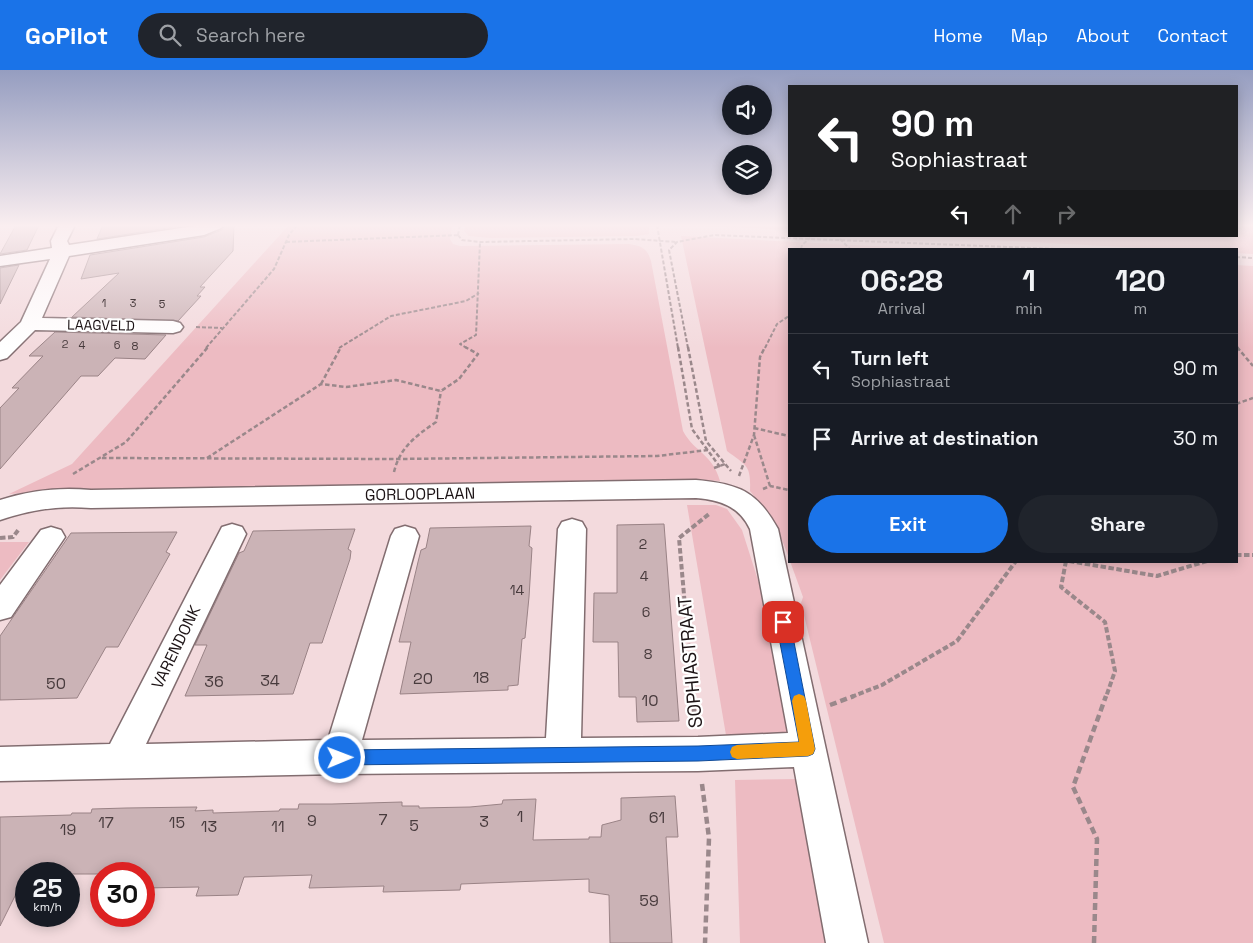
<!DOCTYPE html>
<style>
body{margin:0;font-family:"Space Grotesk",sans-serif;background:#20242c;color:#f1f3f6;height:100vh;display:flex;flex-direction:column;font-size:19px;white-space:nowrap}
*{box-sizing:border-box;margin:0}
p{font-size:16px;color:#9ea1a6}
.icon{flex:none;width:28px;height:28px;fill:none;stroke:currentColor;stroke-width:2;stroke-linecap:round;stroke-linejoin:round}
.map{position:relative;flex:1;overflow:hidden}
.sheet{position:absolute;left:788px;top:178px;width:450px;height:315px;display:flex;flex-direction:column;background:#171b24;border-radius:0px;box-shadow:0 2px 12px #0003}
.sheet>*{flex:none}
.top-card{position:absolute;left:788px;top:15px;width:450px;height:152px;border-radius:0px;box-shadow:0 2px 12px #0003;background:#202124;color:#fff;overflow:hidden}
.buttons{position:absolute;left:722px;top:15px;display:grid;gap:10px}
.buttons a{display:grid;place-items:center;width:50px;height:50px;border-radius:50%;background:#171b24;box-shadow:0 2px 12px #0003;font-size:25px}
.speed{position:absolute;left:15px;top:792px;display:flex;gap:10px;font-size:25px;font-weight:700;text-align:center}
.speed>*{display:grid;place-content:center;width:65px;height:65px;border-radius:50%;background:#171b24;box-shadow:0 2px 12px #0003;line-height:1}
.speed small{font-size:12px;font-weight:400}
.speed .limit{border:8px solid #d22;background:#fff;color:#111}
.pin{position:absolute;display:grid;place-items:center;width:42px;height:42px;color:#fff;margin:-21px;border-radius:10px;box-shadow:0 2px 8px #0006}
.me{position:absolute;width:55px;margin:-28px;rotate:89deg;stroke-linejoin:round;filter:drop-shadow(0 0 4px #0008)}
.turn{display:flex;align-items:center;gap:18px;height:105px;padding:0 20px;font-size:22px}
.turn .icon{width:65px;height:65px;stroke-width:2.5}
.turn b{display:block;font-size:35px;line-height:42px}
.lanes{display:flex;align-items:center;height:48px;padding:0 20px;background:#0003;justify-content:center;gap:25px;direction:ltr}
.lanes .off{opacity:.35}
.eta{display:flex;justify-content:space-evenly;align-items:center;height:85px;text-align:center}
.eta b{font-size:30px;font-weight:700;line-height:35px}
.button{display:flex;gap:10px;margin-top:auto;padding:10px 20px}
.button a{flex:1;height:58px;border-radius:30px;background:#1a73e8;color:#fff;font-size:20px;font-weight:700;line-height:58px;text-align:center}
.button a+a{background:#20242c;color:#f1f3f6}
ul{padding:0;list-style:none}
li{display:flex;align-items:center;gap:15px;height:70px;padding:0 20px;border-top:1px solid #363941}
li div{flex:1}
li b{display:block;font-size:19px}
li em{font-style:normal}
header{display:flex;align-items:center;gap:30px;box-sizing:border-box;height:70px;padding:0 25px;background:#1a73e8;color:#fff}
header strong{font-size:24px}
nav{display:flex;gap:28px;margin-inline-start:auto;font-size:18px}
.search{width:350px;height:45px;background:#20242c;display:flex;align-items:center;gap:12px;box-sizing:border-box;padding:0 18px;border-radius:28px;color:#9ea1a6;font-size:19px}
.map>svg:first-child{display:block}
.green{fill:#edbbc2}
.building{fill:#cbb3b6;stroke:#9a8386}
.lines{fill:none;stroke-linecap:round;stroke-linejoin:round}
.minor-casing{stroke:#826d70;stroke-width:3}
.path-far3{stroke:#9a888b;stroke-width:2;stroke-dasharray:4 2;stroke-linecap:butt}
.path-far2{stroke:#9a888b;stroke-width:2.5;stroke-dasharray:4.5 2.5;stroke-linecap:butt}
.path-far1{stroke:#9a888b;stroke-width:4;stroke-dasharray:5.5 2.5;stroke-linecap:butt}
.path{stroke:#9a888b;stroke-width:4.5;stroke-dasharray:7 4;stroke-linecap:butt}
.minor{fill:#fff;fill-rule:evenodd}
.route{fill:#1a73e8;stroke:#114b97}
.slow{fill:#f59e0b}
.labels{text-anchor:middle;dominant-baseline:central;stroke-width:4.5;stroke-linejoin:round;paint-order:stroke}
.far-number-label{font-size:11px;fill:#483b3d}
.far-street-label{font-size:14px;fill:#1c1315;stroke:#fff}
.number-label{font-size:14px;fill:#483b3d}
.street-label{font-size:16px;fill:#1c1315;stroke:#fff}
.near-number-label{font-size:16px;fill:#483b3d}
.near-street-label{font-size:19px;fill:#1c1315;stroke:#fff}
</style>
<header>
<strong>GoPilot</strong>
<div class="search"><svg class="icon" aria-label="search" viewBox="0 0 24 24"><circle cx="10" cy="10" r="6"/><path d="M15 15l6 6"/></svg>Search here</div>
<nav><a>Home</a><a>Map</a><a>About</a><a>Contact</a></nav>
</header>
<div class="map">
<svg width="1253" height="873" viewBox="0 0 1253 873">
<rect width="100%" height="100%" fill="#f3dadd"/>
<path class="green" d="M289 155H452L450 169 453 174 460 176 629 174C642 176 647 178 651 191L683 361C695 383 712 383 720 411L685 409 63 420 9 424 72 394Z
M465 155H649V164L637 166 490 168 469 166 464 161Z
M681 155H789V160Z
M1236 155H1253V184L1236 183V179H1160L920 166H1236Z
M681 166 931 179H789V488L775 452 750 421C751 395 747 396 727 381Z
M1236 195 1253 196V873H884L801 533 803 527 790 491H1236Z
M687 435H716L727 439 742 460 764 529 790 669 727 671Z
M0 472H29L0 510Z
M798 709 828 873H740L735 710Z"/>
<path class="building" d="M16 155H39L27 180 0 184Z
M103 155H186L97 169Z
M225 155H234L233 181 200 217H205L197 226H201L178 251 72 247 119 203 81 209 90 185 204 167 222 160Z
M19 195 0 234V198Z
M55 262 166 265 145 289 115 288 98 306H81L0 399V338L19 318H12L43 286H29Z
M664 454 679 651 637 652 636 627H619L618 572H593L594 523H617V455Z
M531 456 529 476 532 478 529 527 525 568 522 569 518 615 508 616V620L400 624 411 572H399L418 492 421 480 426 478 430 458Z
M355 459 348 479 351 481 350 489 322 573H310L293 624 185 626 207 575H195L239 483 244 481 253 461Z
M177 462 166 482 170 484 118 577H106L77 628 0 630V566L71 463Z
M675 726 678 767H666L672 873H610L609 825 589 822V809L461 814 460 820 383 822 384 816 309 818 312 805 244 807 238 825 196 826 199 817 144 818V804H26L0 856V747L71 745 72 743H91L92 739 126 738 197 737 195 741 213 740V743L279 741 280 739H298L299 734H332L402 732V736H419V738L470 737 502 734 503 730 536 729 533 770 589 769V767H601L602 755 621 750V728Z"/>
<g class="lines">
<g class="minor-casing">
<path id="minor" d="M59 155H75L67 171 69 175 201 155H223L221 158 204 165 69 186 42 248 173 251 180 253 183 257 180 261 173 263 35 260 7 288 0 290V272L21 252 50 189 0 196V186L52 178 51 171Z
M696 410C739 414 757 421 778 459L868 873H826L794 697 698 701 340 704 0 711V677L110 674 222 457 232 454 242 457 246 464 146 674 328 670 391 466 395 459 405 456 415 459 419 466 362 670 546 668 558 459 562 452 572 449 582 452 586 459 581 668 698 667 788 663 750 459C739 436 720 430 696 428L91 438C58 435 31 440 0 450V430C31 420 59 417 91 420Z
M51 457 61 460 65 467 11 547 0 550V515L41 460Z"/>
</g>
<path class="path-far3" d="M657 155 678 278
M458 165 462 170 480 172 634 169 677 172
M458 165 460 155
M840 169 850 179
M286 172 458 165
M801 179 802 175 810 168
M1236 187 1253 188
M196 257 222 258
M1236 276 1238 278
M206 278 274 199 289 165 297 155
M339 278 391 246 466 231 479 223
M467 278 460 274 476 265 480 172
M688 278 669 180 677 172 714 165 1056 179
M765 278 777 254 789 246"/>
<path class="path-far2" d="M678 277 692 359 720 397
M688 277 706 371 731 401
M1237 277 1253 296
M321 314 341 277
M1236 334 1253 328
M754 358 789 366
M754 365 770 416
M102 388 397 389 657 386 708 380
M207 388 321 314 346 317 396 310 441 321 459 309 478 284 465 277
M714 398 725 394
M394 402C400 377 416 366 436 352L441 321
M73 404 126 372 208 277
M739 406 754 365 760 287 765 277
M763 419 770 416 789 420"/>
<path class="path-far1" d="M0 468 13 467 19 459
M1236 485H1253
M1066 491 1061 517 1105 552 1115 601 1106 627
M1069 491 1157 506 1207 491
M693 627 679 468 709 444
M851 627 882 615 957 571 1016 491"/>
<path class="path" d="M693 626 695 653
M830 635 854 626
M702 714 709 768 705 873
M1094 873 1097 769 1073 717 1106 626"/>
<use href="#minor" class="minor"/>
</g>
<linearGradient id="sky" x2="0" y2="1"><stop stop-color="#959dc0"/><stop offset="0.56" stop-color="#faeef0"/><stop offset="1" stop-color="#faeef0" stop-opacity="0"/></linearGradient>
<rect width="1253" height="278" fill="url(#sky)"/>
<path class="route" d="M783 547 788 549 790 552 815 679 813 684 808 686 698 691 340 695 335 693 332 688 335 682 340 680 698 676 799 672 776 552 778 549Z"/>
<path class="slow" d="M799 624 804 626 806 631 815 679 813 684 808 686 737 689 732 687 730 682 732 677 737 675 799 672 792 631 794 626Z"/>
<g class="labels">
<g class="far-number-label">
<text x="104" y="233">1</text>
<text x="133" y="233">3</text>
<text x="162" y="234">5</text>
<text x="65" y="274">2</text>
<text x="82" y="275">4</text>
<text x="117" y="275">6</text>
<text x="135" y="276">8</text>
</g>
<g class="far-street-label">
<text transform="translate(101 255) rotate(1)">LAAGVELD</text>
</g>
<g class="number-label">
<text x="643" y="474">2</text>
<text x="644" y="506">4</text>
<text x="517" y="520">14</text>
<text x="646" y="542">6</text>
<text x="648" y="584">8</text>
</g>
<g class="street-label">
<text transform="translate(420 424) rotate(-1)">GORLOOPLAAN</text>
<text transform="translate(176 577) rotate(-64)">VARENDONK</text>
</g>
<g class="near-number-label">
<text x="481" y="607">18</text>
<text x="423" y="608">20</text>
<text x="270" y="610">34</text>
<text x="214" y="611">36</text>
<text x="56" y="613">50</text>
<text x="650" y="630">10</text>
<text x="520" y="746">1</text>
<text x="657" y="747">61</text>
<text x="383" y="749">7</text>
<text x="312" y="750">9</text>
<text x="484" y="751">3</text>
<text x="106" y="752">17</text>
<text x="177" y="752">15</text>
<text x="414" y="755">5</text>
<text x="209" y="756">13</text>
<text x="278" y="756">11</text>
<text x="68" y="759">19</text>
<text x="649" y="830">59</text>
</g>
<g class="near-street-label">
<text transform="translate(690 592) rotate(-95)">SOPHIASTRAAT</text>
</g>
</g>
</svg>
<div class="buttons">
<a><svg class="icon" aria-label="sound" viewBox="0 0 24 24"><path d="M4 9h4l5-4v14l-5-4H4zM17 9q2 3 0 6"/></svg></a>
<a><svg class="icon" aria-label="layers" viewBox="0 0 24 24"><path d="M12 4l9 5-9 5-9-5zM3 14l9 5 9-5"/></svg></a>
</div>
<div class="speed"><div>25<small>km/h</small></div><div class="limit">30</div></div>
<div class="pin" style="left:783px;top:552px;background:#d93025"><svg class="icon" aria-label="arrive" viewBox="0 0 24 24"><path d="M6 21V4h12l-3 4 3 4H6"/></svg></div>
<svg class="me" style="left:340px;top:688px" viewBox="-20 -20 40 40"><circle r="17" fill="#1a73e8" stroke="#fff" stroke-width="3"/><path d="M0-11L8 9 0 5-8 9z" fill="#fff"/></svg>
<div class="top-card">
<div class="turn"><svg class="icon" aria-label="left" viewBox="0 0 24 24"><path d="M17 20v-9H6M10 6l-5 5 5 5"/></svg><div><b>90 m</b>Sophiastraat</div></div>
<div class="lanes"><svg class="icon" aria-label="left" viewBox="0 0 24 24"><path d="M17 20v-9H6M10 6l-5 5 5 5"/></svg><svg class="icon off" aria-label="ahead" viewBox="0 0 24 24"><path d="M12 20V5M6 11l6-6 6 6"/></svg><svg class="icon off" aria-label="right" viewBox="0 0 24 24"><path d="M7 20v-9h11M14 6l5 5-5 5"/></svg></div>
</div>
<section class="sheet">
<div class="eta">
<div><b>06:28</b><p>Arrival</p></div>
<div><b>1</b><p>min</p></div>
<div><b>120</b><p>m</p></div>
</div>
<ul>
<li><svg class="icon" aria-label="left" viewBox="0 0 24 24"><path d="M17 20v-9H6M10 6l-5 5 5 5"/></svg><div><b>Turn left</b><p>Sophiastraat</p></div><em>90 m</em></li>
<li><svg class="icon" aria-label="arrive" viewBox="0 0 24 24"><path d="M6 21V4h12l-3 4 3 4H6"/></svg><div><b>Arrive at destination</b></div><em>30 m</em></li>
</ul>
<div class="button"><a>Exit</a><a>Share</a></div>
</section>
</div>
